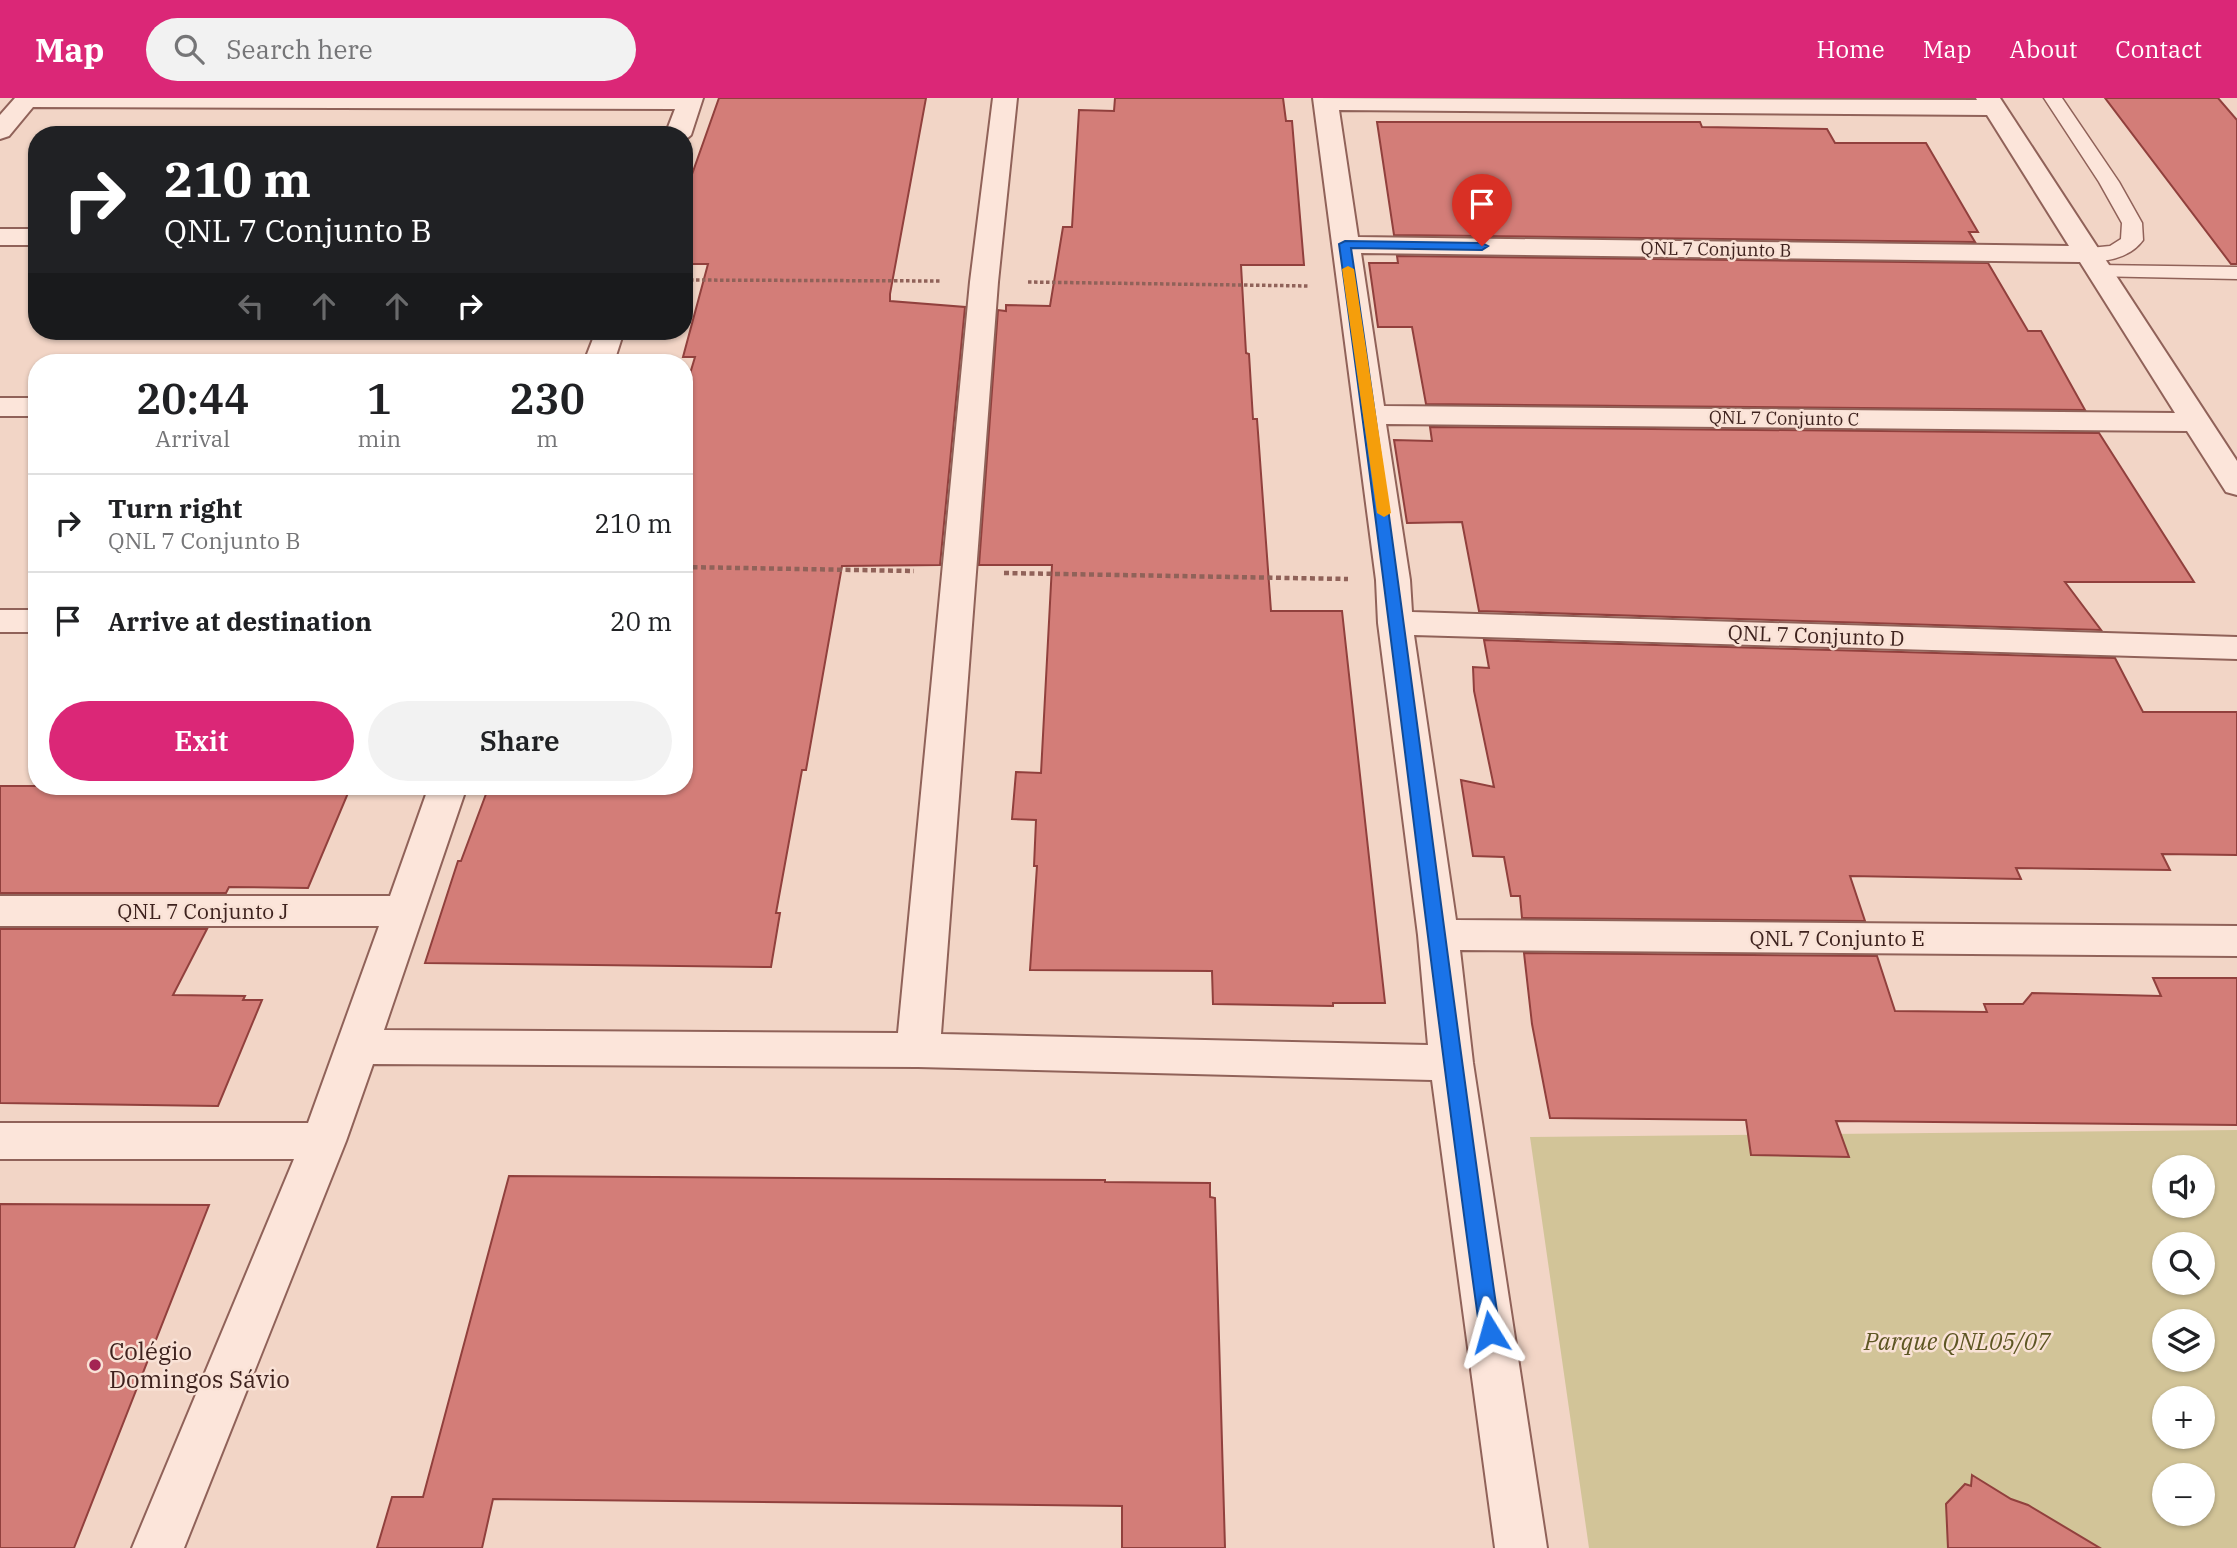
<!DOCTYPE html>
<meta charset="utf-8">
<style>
body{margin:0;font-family:"IBM Plex Serif",serif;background:#f2f2f2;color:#202124;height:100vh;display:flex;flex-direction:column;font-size:26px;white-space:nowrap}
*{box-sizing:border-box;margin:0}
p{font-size:23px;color:#757577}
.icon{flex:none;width:38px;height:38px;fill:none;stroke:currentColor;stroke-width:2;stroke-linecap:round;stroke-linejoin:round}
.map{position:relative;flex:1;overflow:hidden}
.side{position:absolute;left:28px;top:256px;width:665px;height:441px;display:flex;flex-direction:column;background:#fff;border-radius:28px;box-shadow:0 2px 5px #0004}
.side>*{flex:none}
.banner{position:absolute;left:28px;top:28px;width:665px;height:214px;border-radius:28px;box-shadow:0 2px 5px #0004;background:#202124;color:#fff;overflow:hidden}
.tools{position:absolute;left:2152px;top:1057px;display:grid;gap:14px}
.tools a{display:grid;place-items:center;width:63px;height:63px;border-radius:50%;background:#fff;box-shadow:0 2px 5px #0004;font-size:35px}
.pin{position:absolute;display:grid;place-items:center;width:60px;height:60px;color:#fff;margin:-72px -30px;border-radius:50% 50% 50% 0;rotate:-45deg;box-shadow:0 0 7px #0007}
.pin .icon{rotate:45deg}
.me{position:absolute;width:77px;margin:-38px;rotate:352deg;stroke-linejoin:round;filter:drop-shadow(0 0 5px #0008)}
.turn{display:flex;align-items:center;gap:24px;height:147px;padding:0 21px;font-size:32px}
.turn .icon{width:91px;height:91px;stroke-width:2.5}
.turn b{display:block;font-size:49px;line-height:60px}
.lanes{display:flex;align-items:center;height:66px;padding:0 21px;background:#0003;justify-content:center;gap:35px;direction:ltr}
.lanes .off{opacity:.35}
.eta{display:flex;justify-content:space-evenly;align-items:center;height:119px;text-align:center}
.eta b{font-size:42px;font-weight:600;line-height:49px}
.cta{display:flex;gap:14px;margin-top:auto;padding:14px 21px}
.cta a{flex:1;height:80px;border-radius:42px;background:#db2777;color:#fff;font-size:28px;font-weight:600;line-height:80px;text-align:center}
.cta a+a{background:#f2f2f2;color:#202124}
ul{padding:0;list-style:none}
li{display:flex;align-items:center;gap:21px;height:98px;padding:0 21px;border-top:2px solid #e0e0e0}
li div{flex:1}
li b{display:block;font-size:26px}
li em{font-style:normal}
header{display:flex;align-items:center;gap:42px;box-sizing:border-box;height:98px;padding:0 35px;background:#db2777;color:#fff}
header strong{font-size:33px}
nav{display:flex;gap:38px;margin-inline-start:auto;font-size:24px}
.search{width:490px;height:63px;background:#f2f2f2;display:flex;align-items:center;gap:18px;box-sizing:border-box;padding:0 24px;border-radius:38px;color:#757577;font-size:26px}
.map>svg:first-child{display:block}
.green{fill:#d2c498;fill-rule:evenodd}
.building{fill:#d37d78;stroke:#91403d;stroke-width:2}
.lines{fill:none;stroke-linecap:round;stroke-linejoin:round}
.service-casing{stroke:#906259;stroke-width:3}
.minor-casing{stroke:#906259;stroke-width:4}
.path-far1{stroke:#906259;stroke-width:3.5;stroke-dasharray:3.5 2.5;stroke-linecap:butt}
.path{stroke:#906259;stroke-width:4.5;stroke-dasharray:5 3.5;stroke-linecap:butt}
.service{fill:#fce5da;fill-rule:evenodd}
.minor{fill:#fce5da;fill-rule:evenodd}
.route{fill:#1a73e8;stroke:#114b97;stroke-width:2}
.slow{fill:#f59e0b}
.poi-dot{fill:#a42453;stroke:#f9e2d6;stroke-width:2.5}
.labels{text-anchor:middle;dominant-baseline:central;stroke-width:5;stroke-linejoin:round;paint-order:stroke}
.far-street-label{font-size:18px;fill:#3e221e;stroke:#f9e2d6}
.street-label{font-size:21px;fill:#3e221e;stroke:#f9e2d6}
.near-park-label{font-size:24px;font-style:italic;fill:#5d5623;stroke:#f9e2d6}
.near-poi-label{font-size:24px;fill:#3e221e;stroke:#f9e2d6;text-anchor:start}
</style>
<header>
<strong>Map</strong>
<div class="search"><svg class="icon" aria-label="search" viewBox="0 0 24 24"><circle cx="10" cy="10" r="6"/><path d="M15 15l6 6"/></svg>Search here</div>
<nav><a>Home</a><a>Map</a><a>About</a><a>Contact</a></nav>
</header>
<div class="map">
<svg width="2237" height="1450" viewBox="0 0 2237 1450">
<rect width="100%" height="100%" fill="#f2d5c6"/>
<path class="green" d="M2237 1032V1450H1589L1530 1039ZM2165 1069H2203V1108H2165ZM2165 1146H2203V1185H2165ZM2165 1223H2203V1262H2165ZM2165 1300H2203V1339H2165ZM2165 1377H2203V1416H2165Z"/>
<path class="building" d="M719 0H926L890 196V203L965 209 940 467 842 468 806 672H802L776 815H780L771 869 425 865 458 763H461L489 688H684V296L695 259H683L708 166H684V99Z
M1115 0H1283L1286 23H1292L1304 167H1241L1246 255 1249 256 1253 321H1257L1271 513H1342L1385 905H1333V908L1213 906 1212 873 1030 872 1037 768H1034L1036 722 1012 721 1016 674 1041 675 1052 467H979L998 212 1006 213V207L1050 208 1063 129H1072L1079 12 1114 13Z
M2105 0H2218L2237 22V166H2231Z
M1377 24H1700L1702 29 1827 31 1835 45H1926L1978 134H1969L1975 144 1394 137Z
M1397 158 1988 165 2028 233H2041L2085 312 1426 306 1412 229H1378L1369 165H1398Z
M1430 329 2099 335 2194 484H2065L2101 532 1479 513 1462 424 1407 425 1394 342 1432 343Z
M1484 542 2115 560 2143 614H2237V757L2162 756 2170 772 2016 770 2021 781 1850 778 1865 823 1522 820 1520 798H1511L1504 759 1473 758 1461 682 1494 689 1474 593 1473 569 1489 570Z
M0 688H351L308 790 229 789 226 795H0Z
M0 831H207L173 897 245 898 243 902H262L218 1008 0 1005Z
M1524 855 1877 858 1895 913 1987 914 1984 906H2023L2032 895 2161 898 2153 880H2237V1027L1836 1023 1849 1059 1751 1057 1746 1022 1550 1020 1532 926Z
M509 1078 1105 1082V1084L1210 1085V1099L1215 1100 1225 1450H1122V1408L493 1401 482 1450H377L392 1399H423Z
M0 1106 209 1107 74 1450H0Z
M1972 1377 2011 1401 2028 1407 2100 1450H1948L1946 1406 1965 1386 1971 1388Z"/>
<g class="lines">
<g class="service-casing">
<path id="service" d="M2044 0H2062L2119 84 2142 125 2143 142C2129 161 2102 166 2080 161L2077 156 2080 151 2110 148 2121 141 2122 125 2099 84Z
M2098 167 2237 169V181L2090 178 2087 173 2090 168Z"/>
</g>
<g class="minor-casing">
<path id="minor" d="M15 0H703L691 37 684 43V37H665L675 11 33 9 9 38 0 41V17Z
M993 0H1017L998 184 941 936 1428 947 1418 837 1378 525 1376 482 1313 0 1977 2 1976 0H2000L2237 363V397L2226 394 2187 333 1386 326 1410 482 1412 514 2237 539V561L1414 537 1456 822 2237 828V858L1460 852 1473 965 1547 1450H1495L1432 982 918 969 373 966 346 1043 184 1450H132L294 1061H0V1025H308L379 828H0V798H390L429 688H467L384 932 898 935 970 184ZM1339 12 1987 17 2069 148 1358 139ZM1361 155 2080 164 2175 315 1384 308Z
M0 131H37V147H0Z
M596 233H624L614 264H584Z
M0 300H37V318H0Z
M0 512H37V534H0Z"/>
</g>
<path class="path-far1" d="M684 182 942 183
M1028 184 1310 188"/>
<path class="path" d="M684 469 914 473
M1004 475 1348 481"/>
<use href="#service" class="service"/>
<use href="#minor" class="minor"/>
</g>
<path class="route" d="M1345 143 1482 145 1488 148 1482 152 1351 150C1405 511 1447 873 1500 1234L1497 1241 1490 1243 1483 1241 1480 1234C1429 872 1390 509 1339 146Z"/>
<path class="slow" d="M1348 168 1354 171 1391 415 1384 419 1377 415 1342 171Z"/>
<circle class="poi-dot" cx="95" cy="1267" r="7"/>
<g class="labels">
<g class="far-street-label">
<text transform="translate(1716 151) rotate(1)">QNL 7 Conjunto B</text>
<text transform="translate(1784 320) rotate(1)">QNL 7 Conjunto C</text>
</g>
<g class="street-label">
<text transform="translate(1816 537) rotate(2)">QNL 7 Conjunto D</text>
<text x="203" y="813">QNL 7 Conjunto J</text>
<text x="1837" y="840">QNL 7 Conjunto E</text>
</g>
<g class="near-park-label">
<text x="1957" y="1243">Parque QNL05/07</text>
</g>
<g class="near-poi-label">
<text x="109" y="1253">Colégio<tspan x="109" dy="28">Domingos Sávio</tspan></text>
</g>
</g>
</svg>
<div class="tools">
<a><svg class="icon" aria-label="sound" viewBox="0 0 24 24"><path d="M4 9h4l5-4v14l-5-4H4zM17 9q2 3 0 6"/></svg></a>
<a><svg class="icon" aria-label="search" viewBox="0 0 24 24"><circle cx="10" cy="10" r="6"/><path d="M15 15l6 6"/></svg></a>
<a><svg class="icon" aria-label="layers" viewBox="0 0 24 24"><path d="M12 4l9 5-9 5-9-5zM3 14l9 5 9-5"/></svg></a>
<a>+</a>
<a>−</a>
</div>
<div class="pin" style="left:1482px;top:148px;background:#d93025"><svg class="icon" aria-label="arrive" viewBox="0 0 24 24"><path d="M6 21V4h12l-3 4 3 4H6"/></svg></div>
<svg class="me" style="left:1490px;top:1234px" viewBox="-20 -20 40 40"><path d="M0-17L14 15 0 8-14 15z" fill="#1a73e8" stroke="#fff" stroke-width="4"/></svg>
<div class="banner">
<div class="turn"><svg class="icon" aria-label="right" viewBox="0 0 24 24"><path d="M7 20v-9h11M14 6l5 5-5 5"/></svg><div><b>210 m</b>QNL 7 Conjunto B</div></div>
<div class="lanes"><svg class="icon off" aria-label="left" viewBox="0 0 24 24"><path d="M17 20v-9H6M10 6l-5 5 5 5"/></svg><svg class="icon off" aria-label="ahead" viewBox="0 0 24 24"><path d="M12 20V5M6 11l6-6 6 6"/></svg><svg class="icon off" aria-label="ahead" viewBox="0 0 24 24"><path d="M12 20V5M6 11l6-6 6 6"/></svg><svg class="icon" aria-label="right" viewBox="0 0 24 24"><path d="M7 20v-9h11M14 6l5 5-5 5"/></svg></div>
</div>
<section class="side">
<div class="eta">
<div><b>20:44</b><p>Arrival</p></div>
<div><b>1</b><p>min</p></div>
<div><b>230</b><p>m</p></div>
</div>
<ul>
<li><svg class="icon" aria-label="right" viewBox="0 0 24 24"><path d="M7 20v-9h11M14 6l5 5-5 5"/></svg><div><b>Turn right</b><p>QNL 7 Conjunto B</p></div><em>210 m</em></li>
<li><svg class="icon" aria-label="arrive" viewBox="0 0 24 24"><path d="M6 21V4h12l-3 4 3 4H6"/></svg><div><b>Arrive at destination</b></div><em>20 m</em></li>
</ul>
<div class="cta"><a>Exit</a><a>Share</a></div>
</section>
</div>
